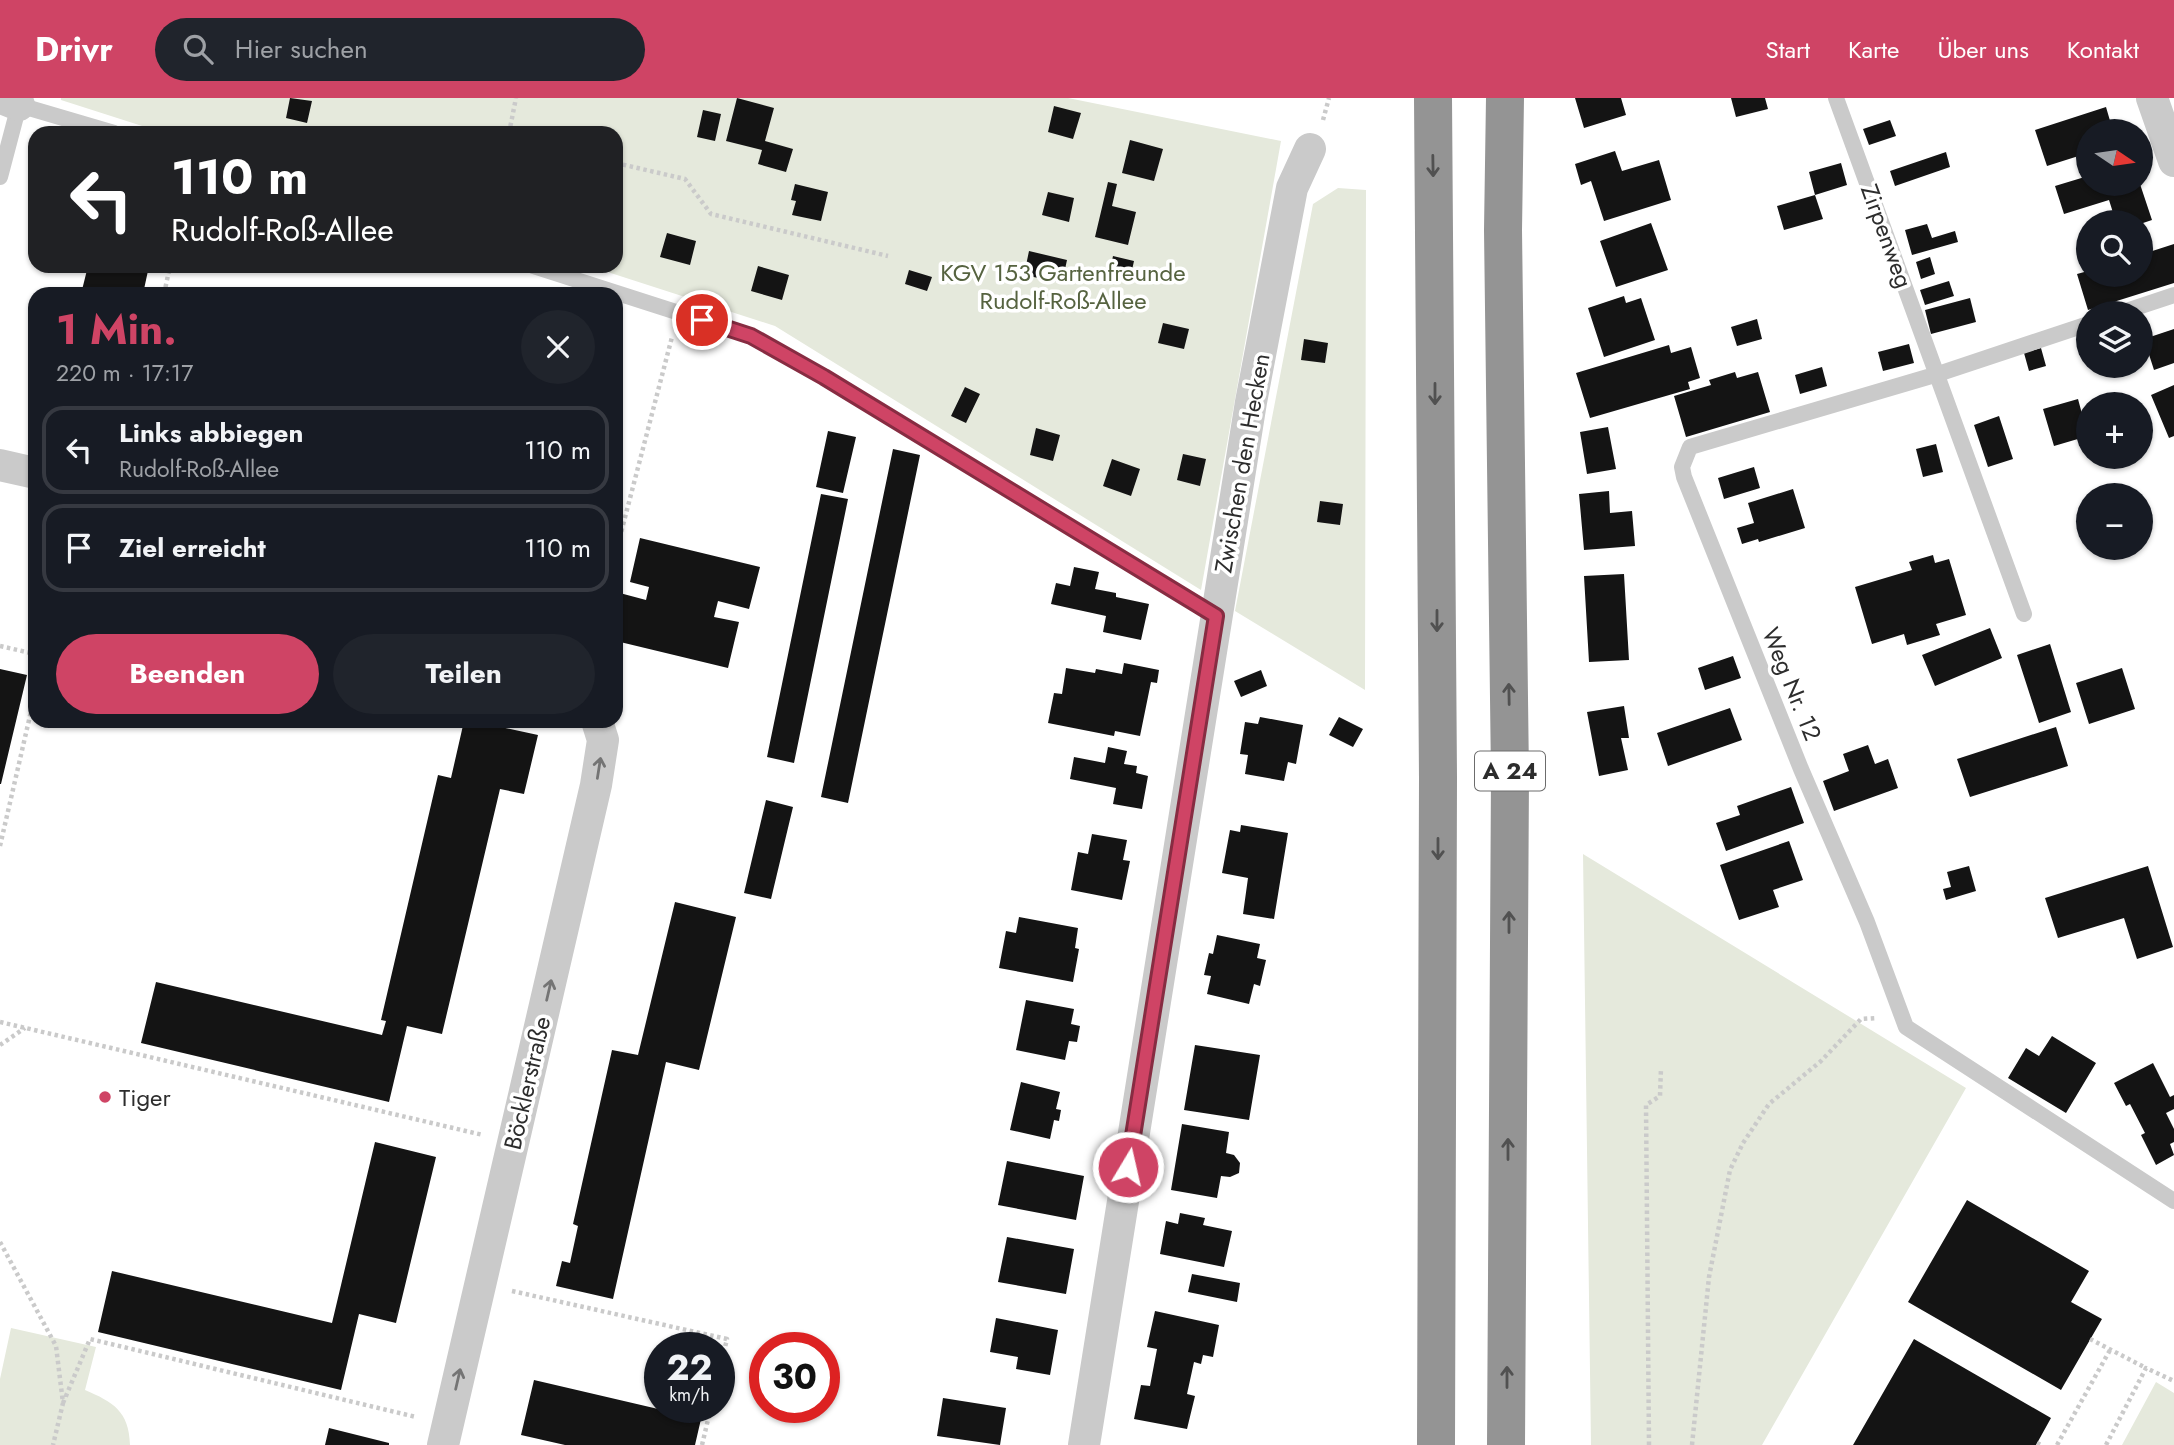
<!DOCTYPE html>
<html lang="de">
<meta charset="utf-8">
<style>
body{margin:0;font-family:Jost,sans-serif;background:#20242c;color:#f1f3f6;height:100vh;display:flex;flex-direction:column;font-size:26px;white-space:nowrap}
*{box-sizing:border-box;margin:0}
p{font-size:23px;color:#9ea1a6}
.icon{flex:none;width:38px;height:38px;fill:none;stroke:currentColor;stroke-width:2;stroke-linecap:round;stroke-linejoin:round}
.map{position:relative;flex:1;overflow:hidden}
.drawer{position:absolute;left:28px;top:189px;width:595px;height:441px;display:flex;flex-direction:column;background:#171b24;border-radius:21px;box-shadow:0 2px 5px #0004}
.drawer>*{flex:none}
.banner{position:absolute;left:28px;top:28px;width:595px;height:147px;border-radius:21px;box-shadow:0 2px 5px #0004;background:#202124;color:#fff;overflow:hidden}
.needle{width:46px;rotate:103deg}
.fabs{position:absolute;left:2076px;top:21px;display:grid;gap:14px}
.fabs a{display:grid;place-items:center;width:77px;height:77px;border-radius:50%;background:#171b24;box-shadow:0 2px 5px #0004;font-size:35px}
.speed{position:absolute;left:644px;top:1234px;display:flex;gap:14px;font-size:35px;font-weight:700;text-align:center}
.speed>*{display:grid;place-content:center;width:91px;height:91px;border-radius:50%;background:#171b24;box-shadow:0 2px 5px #0004;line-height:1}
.speed small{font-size:18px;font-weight:400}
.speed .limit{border:10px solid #d22;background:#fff;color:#111}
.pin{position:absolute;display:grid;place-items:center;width:60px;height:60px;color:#fff;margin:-30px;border:4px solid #fff;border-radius:50%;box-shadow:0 2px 7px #0007}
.me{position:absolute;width:77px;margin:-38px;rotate:9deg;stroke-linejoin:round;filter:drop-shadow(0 0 5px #0008)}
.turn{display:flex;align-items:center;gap:24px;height:147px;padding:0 28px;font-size:32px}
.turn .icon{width:91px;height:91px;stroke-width:2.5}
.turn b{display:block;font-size:49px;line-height:60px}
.round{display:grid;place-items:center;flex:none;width:74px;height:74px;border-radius:37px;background:#20242c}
.headline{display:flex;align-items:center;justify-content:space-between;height:119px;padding:0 28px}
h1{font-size:42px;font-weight:700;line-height:52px;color:#cf4465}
.cta{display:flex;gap:14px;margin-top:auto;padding:14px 28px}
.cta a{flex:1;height:80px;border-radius:42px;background:#cf4465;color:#fff;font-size:28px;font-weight:700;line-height:80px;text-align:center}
.cta a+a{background:#20242c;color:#f1f3f6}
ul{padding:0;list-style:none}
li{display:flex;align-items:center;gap:21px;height:88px;margin:0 14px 10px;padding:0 14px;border:4px solid #363941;border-radius:21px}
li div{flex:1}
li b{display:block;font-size:26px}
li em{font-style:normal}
header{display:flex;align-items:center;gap:42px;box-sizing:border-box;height:98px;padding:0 35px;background:#cf4465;color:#fff}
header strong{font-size:33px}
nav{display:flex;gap:38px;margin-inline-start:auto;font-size:24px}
.search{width:490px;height:63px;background:#20242c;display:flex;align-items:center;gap:18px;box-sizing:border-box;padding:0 24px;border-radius:38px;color:#9ea1a6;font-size:26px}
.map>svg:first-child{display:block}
.green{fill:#e5e9dc}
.building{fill:#141414}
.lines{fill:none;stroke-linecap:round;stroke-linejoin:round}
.path{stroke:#cacaca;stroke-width:4.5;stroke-dasharray:3.5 3.5;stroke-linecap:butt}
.lane{stroke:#cacaca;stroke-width:16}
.street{stroke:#cacaca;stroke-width:32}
.highway{stroke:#949494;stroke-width:38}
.oneway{stroke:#515151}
.oneway2{stroke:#747474}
.route-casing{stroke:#872c42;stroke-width:18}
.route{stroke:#cf4465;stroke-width:12}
.poi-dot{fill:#cf4465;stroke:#fff;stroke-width:2.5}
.labels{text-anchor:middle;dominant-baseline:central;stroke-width:7;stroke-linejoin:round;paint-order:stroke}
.shield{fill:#fff;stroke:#6c6c6c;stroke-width:2}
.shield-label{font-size:23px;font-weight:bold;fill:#2d2d2d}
.street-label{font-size:24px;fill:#2d2d2d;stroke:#fff}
.park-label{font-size:24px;fill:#566340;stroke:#fff}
.poi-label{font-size:24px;fill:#2d2d2d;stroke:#fff;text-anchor:start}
</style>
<header>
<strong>Drivr</strong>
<div class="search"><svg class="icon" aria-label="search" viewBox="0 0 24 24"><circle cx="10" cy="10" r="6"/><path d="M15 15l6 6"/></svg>Hier suchen</div>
<nav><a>Start</a><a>Karte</a><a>Über uns</a><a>Kontakt</a></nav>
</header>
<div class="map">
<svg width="2174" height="1347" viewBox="0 0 2174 1347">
<rect width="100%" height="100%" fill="#fff"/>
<path class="green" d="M61 0H1068L1281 43 1201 492 775 228 589 168H616V35H164L61 2Z
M1338 90 1366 92 1365 592 1235 513 1313 106Z
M1583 756 1966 990 1762 1347H1591Z
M11 1230 96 1249 85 1292C113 1304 129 1313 130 1347H0V1281Z
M2156 1284 2174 1295V1347H2122Z"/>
<path class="building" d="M290 0 312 3 307 25 286 20Z
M737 0 774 10 765 43 793 51 786 74 758 66 762 52 726 43Z
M1575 0H1621L1626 17 1584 30Z
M1731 0H1765L1768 11 1736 19Z
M1054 8 1081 15 1073 41 1048 34Z
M2106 9 2113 33H2088V55L2047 68 2035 32Z
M703 12 721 16 715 43 697 39Z
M1890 22 1896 38 1869 47 1863 31Z
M1130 42 1163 51 1154 83 1122 75Z
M1615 53 1622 73 1659 62 1671 102 1604 123 1591 83 1581 87 1575 66Z
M1946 54 1950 69 1895 88 1890 73Z
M1841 65 1847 87 1815 97 1823 121 1784 132 1777 108 1815 97 1809 74Z
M2088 78V86H2140L2152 122 2140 126 2116 124 2109 102 2064 116 2055 88Z
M1108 84 1117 86 1112 108 1136 114 1128 147 1095 139Z
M795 86 828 94 821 123 792 117 796 103 791 102Z
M1048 94 1074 100 1069 124 1042 117Z
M1651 125 1668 172 1616 189 1600 143Z
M1927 126 1932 140 1955 133 1958 144 1912 157 1905 132Z
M667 135 696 143 690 167 660 159Z
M2174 146V185L2088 212 2077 176 2088 173V177H2140V157Z
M1029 153 1067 162 1062 185 1024 177Z
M1113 158 1134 163 1130 181 1109 176Z
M1930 159 1935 176 1921 181 1916 164Z
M88 168H149L143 196H81Z
M758 168 789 177 782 202 751 193Z
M909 172 932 179 927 193 905 186Z
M1949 183 1954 198 1925 207 1920 192Z
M1624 198 1626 205 1641 200 1655 242 1604 259 1588 210Z
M1970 200 1976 224 1931 236 1925 212Z
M1757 221 1762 241 1737 248 1731 229Z
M1163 225 1189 231 1184 251 1158 245Z
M2174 231V265L2154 272 2144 241Z
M1304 241 1328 245 1325 265 1301 262Z
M1909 246 1914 265 1883 273 1878 254Z
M1669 247 1671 255 1691 249 1700 280 1688 284 1690 291 1590 320 1576 275Z
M2041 250 2046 268 2029 273 2024 255Z
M1822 269 1827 288 1800 296 1795 277Z
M1735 274 1737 280 1758 274 1770 314 1686 339 1674 298 1711 287 1709 282Z
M2174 287V338L2169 340 2151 297Z
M965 289 980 296 966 325 951 318Z
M2078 301 2088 338 2054 348 2043 311Z
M1999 318 2013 361 1988 369 1974 327Z
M1608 329 1616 371 1587 376 1580 334Z
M1036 330 1060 337 1053 363 1030 357Z
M828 333 856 339 843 395 816 389Z
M1936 346 1943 374 1923 379 1916 351Z
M893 351 920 357 848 705 821 699Z
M1183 356 1206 361 1200 388 1177 382Z
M1112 361 1140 371 1131 398 1103 388Z
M1754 369 1760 390 1724 401 1718 380Z
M1793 391 1805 430 1759 444 1758 441 1742 446 1737 430 1754 425 1748 405Z
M1609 393 1610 415 1632 413 1635 448 1584 452 1579 396Z
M821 396 848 401 794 665 767 659Z
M1320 403 1343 406 1340 427 1317 424Z
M640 440 760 469 749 511 718 503 714 519 739 524 728 570 616 543V494L646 502 649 489 630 484Z
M1933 457 1935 465 1949 461 1966 517 1936 526 1940 537 1907 547 1904 536 1872 546 1855 489 1912 472 1909 464Z
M1074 469 1099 474 1095 491 1116 495V499L1149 506 1141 542 1103 534 1106 518 1051 506 1056 485 1070 488Z
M1624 476 1629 562 1589 564 1584 478Z
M1990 530 2002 560 1935 588 1922 557Z
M2050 546 2071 614 2039 625 2017 557Z
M1733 558 1741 580 1705 592 1698 570Z
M1124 565 1159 572 1157 585 1151 584 1140 638 1115 633 1114 638 1048 625 1054 595 1062 596 1066 570 1095 575 1096 571 1122 576Z
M2122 570 2135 611 2089 626 2076 585Z
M0 571 27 577 1 686H0Z
M1261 572 1267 588 1241 599 1234 583Z
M1624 608 1629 640H1621L1628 672 1599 678 1587 614Z
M1730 610 1742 642 1668 668 1657 635Z
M1260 619 1303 627 1296 666 1288 664 1284 683 1245 676 1248 657 1240 656 1245 624 1258 626Z
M1339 619 1363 631 1353 649 1329 637Z
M464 623H473L538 637 524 696 500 691 442 936 407 928 389 1004 141 945 156 884 382 937 386 923 381 922 438 677 451 680Z
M2056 629 2068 668 1970 699 1957 661Z
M1868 647 1875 666 1888 661 1898 690 1834 713 1823 683 1849 673 1843 656Z
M1108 649 1127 653 1124 666 1137 668 1136 675 1148 678 1142 711 1113 706 1116 690 1070 681 1074 659 1105 665Z
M1791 689 1804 725 1726 753 1716 725 1740 717 1737 708Z
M766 702 793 709 771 801 744 795Z
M1241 727 1288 735 1274 821 1243 816 1248 780 1222 775 1230 732 1240 734Z
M1092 736 1127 742 1123 762 1130 763 1122 802 1071 792 1078 754 1088 756Z
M1789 743 1803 782 1773 792 1779 809 1739 822 1720 767Z
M1969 768 1976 793 1946 802 1943 791 1951 789 1947 774Z
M2148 768 2173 849 2137 861 2124 820 2058 840 2045 800Z
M675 804 736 819 699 972 666 964 613 1201 556 1188 562 1163 570 1165 578 1128 573 1126 612 952 638 957Z
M1019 819 1078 830 1075 850 1079 851 1073 884 999 870 1006 833 1016 835Z
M1217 837 1260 846 1257 860 1266 862 1260 888 1254 886 1249 906 1207 896 1211 878 1204 877 1209 855 1213 856Z
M1026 902 1074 911 1071 926 1080 928 1077 944 1069 943 1065 962 1016 952Z
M2052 938 2096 965 2066 1015 2008 980 2026 950 2039 958Z
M1195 947 1260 957 1249 1022 1184 1012Z
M2153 965 2170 999 2174 997V1011L2166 1015 2174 1031V1044L2170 1046 2174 1057 2156 1067 2141 1037 2145 1035 2130 1006 2126 1008 2114 985Z
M1021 984 1060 994 1056 1011 1061 1012 1059 1023 1054 1022 1050 1041 1010 1032Z
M1182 1026 1229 1034 1226 1055 1234 1057 1240 1065 1239 1075 1230 1079 1221 1078 1217 1100 1171 1092Z
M375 1044 436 1059 396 1225 359 1216 341 1292 98 1234 112 1173 332 1225Z
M1007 1063 1084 1078 1076 1122 998 1107Z
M1967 1102 2089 1173 2071 1204 2102 1221 2061 1292 1908 1204Z
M1180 1115 1205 1120 1203 1127 1232 1133 1224 1169 1160 1156 1166 1123 1178 1126Z
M1007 1139 1074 1151 1066 1196 998 1184Z
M1192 1176 1240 1185 1237 1204 1188 1194Z
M1155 1213 1219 1227 1213 1259 1203 1257 1201 1266 1194 1264 1187 1296 1195 1298 1187 1331 1134 1321 1141 1287 1150 1288 1157 1251 1147 1249Z
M996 1220 1058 1232 1050 1277 1016 1271 1018 1259 990 1254Z
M1914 1241 2051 1320 2036 1347H1853Z
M534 1282 701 1321 695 1347H565L521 1337Z
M943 1300 1006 1310 1000 1347 937 1338Z
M329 1330 389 1345V1347H325Z"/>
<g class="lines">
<path class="path" d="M1323 22 1329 0
M509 35 516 0
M616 65 685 81 711 116 888 158
M164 196 170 168
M616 454 672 239
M0 548 35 556
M0 748 35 596
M0 924 483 1037
M0 947 25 930
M0 1144 56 1248 63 1305 53 1347
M512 1193 727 1241 719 1274
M2090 1241 2146 1270
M63 1305 90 1241 416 1319
M2037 1345 2041 1347
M702 1347 711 1309
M1649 1347 1646 1007 1660 998 1661 970
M1692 1347 1709 1179 1730 1072 1743 1045 1769 1006 1821 963 1861 921 1877 920
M2057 1347 2110 1252
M2106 1347 2146 1270 2174 1283"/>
<path class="lane" d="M1836 0 2024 516
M0 79 19 7 114 35
M533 168 751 238 824 279 1216 518
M2120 215 2174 197
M2088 226 1938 276 1690 349 1682 369 1684 379 1801 671 1867 824 1906 929 2174 1103"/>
<path class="street" d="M1 0 19 7
M2152 0 2174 63
M0 367 35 375
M443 1347 596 687 603 642 597 623
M1084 1347 1251 304 1292 90 1310 51"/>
<path class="highway" d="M1433 0 1438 680 1436 1347
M1505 0 1503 132 1510 678 1506 1347"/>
</g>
<defs><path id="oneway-shaft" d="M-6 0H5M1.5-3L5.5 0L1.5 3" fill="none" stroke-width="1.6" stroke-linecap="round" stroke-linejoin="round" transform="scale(1.75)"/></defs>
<g class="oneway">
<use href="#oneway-shaft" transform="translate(1433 68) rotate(89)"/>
<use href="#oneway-shaft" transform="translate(1435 296) rotate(90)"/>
<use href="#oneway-shaft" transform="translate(1437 523) rotate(90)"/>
<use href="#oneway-shaft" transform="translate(1509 596) rotate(-91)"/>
<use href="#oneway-shaft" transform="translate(1438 751) rotate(90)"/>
<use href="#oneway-shaft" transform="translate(1509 824) rotate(-90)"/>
<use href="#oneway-shaft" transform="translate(1508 1051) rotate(-90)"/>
<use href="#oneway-shaft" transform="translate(1507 1279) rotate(-90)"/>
</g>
<g class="oneway2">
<use href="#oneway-shaft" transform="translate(599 670) rotate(-81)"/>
<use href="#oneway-shaft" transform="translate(549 892) rotate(-77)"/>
<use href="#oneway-shaft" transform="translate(458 1281) rotate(-77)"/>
</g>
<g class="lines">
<g class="route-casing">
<path id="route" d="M702 222 751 238 824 279 1216 518 1128 1069"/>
</g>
<use href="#route" class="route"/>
</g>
<circle class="poi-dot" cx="105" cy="999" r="7"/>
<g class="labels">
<rect class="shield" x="1475" y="653.5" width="70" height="39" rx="5"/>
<g class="shield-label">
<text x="1510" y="673">A 24</text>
</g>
<g class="street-label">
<text transform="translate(1887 138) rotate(70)">Zirpenweg</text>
<text transform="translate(1242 365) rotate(-80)">Zwischen den Hecken</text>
<text transform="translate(1792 586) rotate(68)">Weg Nr. 12</text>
<text transform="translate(527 985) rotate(-77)">Böcklerstraße</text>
</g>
<g class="park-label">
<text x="1063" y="174">KGV 153 Gartenfreunde<tspan x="1063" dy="28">Rudolf-Roß-Allee</tspan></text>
</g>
<g class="poi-label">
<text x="119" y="999">Tiger</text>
</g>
</g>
</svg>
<div class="fabs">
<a><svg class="needle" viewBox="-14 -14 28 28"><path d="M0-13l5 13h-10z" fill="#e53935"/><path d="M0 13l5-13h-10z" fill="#9ea1a6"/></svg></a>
<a><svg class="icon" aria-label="search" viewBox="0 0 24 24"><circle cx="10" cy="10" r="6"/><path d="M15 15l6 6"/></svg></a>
<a><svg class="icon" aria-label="layers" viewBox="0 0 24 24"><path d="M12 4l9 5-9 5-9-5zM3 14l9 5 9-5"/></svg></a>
<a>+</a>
<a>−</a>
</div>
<div class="speed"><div>22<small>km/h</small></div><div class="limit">30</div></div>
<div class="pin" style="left:702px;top:222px;background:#d93025"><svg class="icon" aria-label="arrive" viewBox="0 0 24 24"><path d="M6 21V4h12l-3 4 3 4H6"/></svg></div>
<svg class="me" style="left:1128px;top:1069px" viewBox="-20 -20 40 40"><circle r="17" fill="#cf4465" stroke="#fff" stroke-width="3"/><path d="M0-11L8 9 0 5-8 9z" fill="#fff"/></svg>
<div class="banner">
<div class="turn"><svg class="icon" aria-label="left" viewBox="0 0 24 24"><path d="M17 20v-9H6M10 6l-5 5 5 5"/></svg><div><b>110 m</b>Rudolf-Roß-Allee</div></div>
</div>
<section class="drawer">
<div class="headline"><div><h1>1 Min.</h1><p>220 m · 17:17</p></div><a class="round"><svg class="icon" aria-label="close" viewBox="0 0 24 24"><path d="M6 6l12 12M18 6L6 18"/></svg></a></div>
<ul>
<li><svg class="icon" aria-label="left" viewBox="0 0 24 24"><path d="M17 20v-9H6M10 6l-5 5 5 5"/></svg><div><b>Links abbiegen</b><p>Rudolf-Roß-Allee</p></div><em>110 m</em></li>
<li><svg class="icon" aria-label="arrive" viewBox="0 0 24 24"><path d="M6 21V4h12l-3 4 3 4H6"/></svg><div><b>Ziel erreicht</b></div><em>110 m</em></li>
</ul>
<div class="cta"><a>Beenden</a><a>Teilen</a></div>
</section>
</div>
